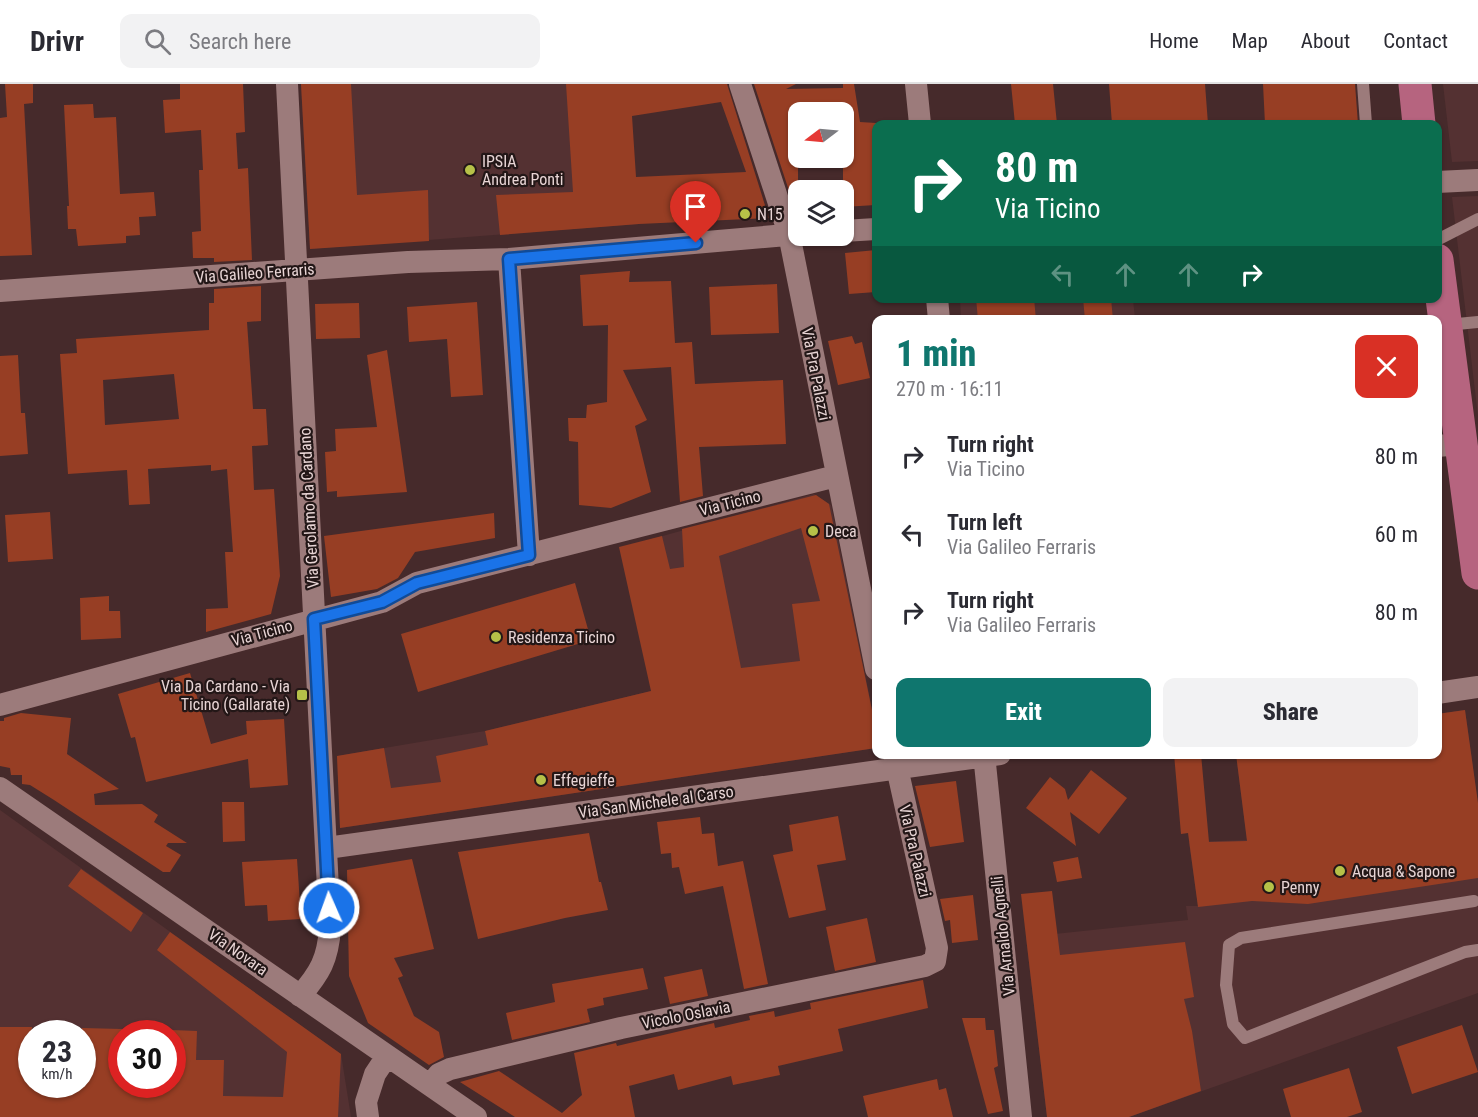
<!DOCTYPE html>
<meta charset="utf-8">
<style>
body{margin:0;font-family:"Roboto Condensed",sans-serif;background:#f2f2f3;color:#2b2b33;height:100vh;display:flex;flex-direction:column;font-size:22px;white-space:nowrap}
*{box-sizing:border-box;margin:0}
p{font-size:20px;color:#7c7c81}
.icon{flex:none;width:33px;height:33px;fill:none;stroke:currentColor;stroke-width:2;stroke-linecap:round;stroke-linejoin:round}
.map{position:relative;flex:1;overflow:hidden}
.panel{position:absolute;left:872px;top:231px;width:570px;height:444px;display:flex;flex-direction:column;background:#fff;border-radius:12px;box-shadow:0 2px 4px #0004}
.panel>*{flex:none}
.guide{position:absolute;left:872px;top:36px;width:570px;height:183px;border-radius:12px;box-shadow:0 2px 4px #0004;background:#0b6e4f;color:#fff;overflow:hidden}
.needle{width:39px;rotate:254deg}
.fabs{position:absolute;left:788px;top:18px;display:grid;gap:12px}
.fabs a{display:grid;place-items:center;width:66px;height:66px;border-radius:12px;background:#fff;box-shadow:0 2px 4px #0004;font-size:30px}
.speed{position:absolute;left:18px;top:936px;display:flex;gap:12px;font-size:30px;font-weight:700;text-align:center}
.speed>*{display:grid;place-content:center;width:78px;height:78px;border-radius:50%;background:#fff;box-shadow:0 2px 4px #0004;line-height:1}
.speed small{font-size:15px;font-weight:400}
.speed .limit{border:9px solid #d22;background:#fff;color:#111}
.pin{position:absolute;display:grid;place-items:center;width:51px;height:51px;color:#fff;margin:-62px -26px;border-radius:50% 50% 50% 0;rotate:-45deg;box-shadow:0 0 6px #0007}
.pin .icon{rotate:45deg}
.me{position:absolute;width:66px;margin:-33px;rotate:358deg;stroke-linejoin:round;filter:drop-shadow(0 0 4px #0008)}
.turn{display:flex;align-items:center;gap:21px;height:126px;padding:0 24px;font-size:27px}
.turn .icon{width:78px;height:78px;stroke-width:2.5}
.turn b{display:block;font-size:42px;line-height:51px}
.lanes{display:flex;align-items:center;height:57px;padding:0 24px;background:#0003;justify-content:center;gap:30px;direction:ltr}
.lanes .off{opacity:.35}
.round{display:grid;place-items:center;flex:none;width:63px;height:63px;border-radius:12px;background:#f2f2f3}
.head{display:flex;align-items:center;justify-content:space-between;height:102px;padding:0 24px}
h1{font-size:36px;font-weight:800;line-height:45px;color:#0f766e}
.button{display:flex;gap:12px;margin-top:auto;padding:12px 24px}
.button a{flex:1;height:69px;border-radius:12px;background:#0f766e;color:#fff;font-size:24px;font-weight:800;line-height:69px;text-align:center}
.button a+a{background:#f2f2f3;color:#2b2b33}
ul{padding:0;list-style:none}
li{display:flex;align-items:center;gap:18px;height:78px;padding:0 24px}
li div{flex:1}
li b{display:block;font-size:22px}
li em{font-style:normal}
header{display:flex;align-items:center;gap:36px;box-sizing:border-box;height:84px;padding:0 30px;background:#fff;border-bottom:2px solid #e1e1e2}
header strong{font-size:28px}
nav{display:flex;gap:33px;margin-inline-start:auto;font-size:21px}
.search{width:420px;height:54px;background:#f2f2f3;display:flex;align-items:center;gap:15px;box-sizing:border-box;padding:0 21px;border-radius:12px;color:#7c7c81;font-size:22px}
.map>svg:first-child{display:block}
.built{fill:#543132;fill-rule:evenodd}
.building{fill:#973e24;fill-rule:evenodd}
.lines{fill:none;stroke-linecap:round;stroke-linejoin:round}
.lane{stroke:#9c7b7b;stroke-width:12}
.street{stroke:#9c7b7b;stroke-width:22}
.primary{stroke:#b6647f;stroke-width:33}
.route-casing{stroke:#114b97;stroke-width:15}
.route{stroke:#1a73e8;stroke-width:10}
.poi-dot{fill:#b6c148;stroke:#231717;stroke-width:2}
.labels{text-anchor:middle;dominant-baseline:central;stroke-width:4.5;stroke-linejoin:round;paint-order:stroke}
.poi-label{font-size:16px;fill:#e8d5d5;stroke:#231717;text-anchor:start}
.street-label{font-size:16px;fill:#e8d5d5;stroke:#231717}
</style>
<header>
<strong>Drivr</strong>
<div class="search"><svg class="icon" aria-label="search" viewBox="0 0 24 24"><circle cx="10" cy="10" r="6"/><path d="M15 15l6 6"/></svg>Search here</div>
<nav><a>Home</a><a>Map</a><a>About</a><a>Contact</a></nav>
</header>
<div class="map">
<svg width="1478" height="1033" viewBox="0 0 1478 1033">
<rect width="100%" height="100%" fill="#462a2b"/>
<path class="built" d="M301 0H629L639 140 310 165Z
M1443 0H1478V77L1452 78Z
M1478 112V332L1452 113Z
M960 215H1133L1135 235H961Z
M814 410 831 421 876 645V664L340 744 337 672 485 647 651 607 641 458Z
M1465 626 1478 720V909L1129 1033H1047L1026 853 1188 836 1186 822H1198L1189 758 1247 756 1236 671 1437 670V630Z
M0 726 341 970 351 1033H0ZM32 950H82V1000H32ZM122 950H172V1000H122Z"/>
<path class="building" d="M5 0H33V19L24 20 32 171 0 172V34L7 33Z
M180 0H243L245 48 236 49 238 85 248 84 252 176 214 178V174H193L192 148 201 147 199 86H203L201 46 165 49 163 16 180 15Z
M301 0H351L357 111 428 106 429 157 310 165Z
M566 0H727L769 134 639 140 500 151 496 111 573 108ZM721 18 746 88 636 93 632 32Z
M754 0H796L786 5 843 4V0H854L860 38 876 39V121L843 123V28H798V128H796Z
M1011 0H1053L1057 40H1015Z
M1109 0H1205L1208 40H1112Z
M1263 0H1355L1358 40H1265Z
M93 20 94 34 116 33 120 110 154 108 156 132 139 133 140 151 126 152V159L78 162 76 145H68L67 122H69L64 21Z
M876 166V208L849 210 845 169Z
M630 187 629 198 671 197 675 259 692 258 695 300 783 296 786 360 699 363 703 412 680 418 671 283 623 286 647 336 635 342 651 408 611 424 579 421 578 358 569 357 568 334H586L587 321 607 318 608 241 583 242 580 191Z
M777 200 779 249 711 251 709 203Z
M261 202V237L247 238 253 325H266L268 361 252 362 254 406 274 405 280 492 271 530 206 548V525L228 524 225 468H233L227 385 211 387V381L148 385 150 420 129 421 127 386 68 390 60 270 77 269 76 255 209 246V219H214V205ZM174 290 179 335 105 341 103 296Z
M976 214H1034L1036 236H978Z
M1083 214H1111L1113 236H1085Z
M477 218 483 311 451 313 447 255 409 258 407 223Z
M359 219 360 254 316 255 315 220Z
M852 252 855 260 862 258 870 294 838 301 828 257Z
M387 266 407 408 337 413V407L327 408 325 368 336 367 335 345 377 343 367 271Z
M18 271 21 329H25L28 370 0 372V272Z
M816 411 829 420 876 645V664L340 744 337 672 384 664 391 704 441 698 436 672 488 661 485 647 651 607 619 463 662 452 670 485 684 483 682 445ZM801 444 820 517 792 520 800 577 741 584 719 472Z
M50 428 53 475 8 478 5 431Z
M494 429 495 454 415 468 398 494 377 505 331 513 324 452Z
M575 499 591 556 418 608 401 550Z
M109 512V527H120L121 554 81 556 80 514Z
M190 589 211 660 247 650 246 637 284 635 288 701 250 704 248 675 146 698 135 653 131 654 118 610Z
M1465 626 1478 719V794L1308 820 1252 817 1198 823 1188 749 1181 750 1174 670H1201L1209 758 1247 757 1236 670H1437V630Z
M21 629 71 634 67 670 119 705 94 710 95 721 142 720 158 731 154 738 187 759H168L166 762 181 771 170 788H163L54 716 30 701 22 700V691H11L10 684 0 682V637H4V634Z
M1091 686 1127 714 1099 750 1070 728 1076 762 1026 724 1050 693 1065 705 1068 716Z
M956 697 964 758 930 763 915 702Z
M222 718H244L245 757 223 758Z
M838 732 846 776 817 781 826 826 789 834 773 771 793 767 789 741Z
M700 733 702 750 714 749 718 782 743 777 768 900 744 905 723 802 685 810 679 783 672 784 671 769 661 770 657 738Z
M589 749 599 798H601L608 826 565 834 478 855 458 768Z
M1078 773 1082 794 1057 798 1053 778Z
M297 775 301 835 268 837 267 821 245 822 242 778Z
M412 775 434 865 394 874 403 892 398 894 414 932 439 948 444 973 429 981 368 939 349 892 347 786Z
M81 785 143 829 131 848 68 802Z
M1052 807 1060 871 1185 858 1194 913 1184 915 1192 947 1201 1007 1129 1033H1047L1021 810Z
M973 811 978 856 952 859 950 836 945 837 940 815Z
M867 834 876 878 835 887 826 843Z
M170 848 341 970 338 1033H0V943H32V1000H82V944L122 945V1000H172V946L197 947 196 976H224L223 1012 283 1013 287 968 157 866Z
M643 884 648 905 603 914 604 921 587 925 590 938 512 956 506 929 555 918 552 900Z
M702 885 708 912 670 920 664 893Z
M923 896 928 924 838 945 843 967 778 982 780 991 733 1001 731 992 678 1006 674 990 629 1002 635 1033H515L460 998 499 987 562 1029 582 1011 574 969 616 959 617 962 714 939 715 944 750 936 749 932 774 927 775 933 811 925 810 919Z
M962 934H985L986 946H994L998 982 994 984 1003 1027 988 1030Z
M1462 941 1478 988 1412 1010 1397 963Z
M1349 984 1362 1028 1347 1033H1291L1283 1005Z
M937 995 939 1006 946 1004 953 1033H868L863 1012Z"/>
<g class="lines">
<path class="lane" d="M1363 0 1366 40
M1437 156 1478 135
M1447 241 1478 238
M1474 817 1241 854 1229 861 1226 901 1233 940 1245 954 1465 868 1478 866"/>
<path class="street" d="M287 0 330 844C328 875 320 889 300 912
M740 0 789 150 876 585
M916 0 920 40
M1437 98 1478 96
M843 147 876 145
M509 175 529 471
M0 207 408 178 509 175 798 150
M937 214 939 236
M1437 362 1461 360
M1437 609 1478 603
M0 621 382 518 417 499 836 392
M984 670 1021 1033
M0 704 476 1033
M327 764 1000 670
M430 1001 439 990 450 985 621 944 925 882 935 877 937 864 894 670
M368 1033 366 1018 375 990 387 972"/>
<path class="primary" d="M1415 0 1419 40
M1437 176 1478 489"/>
</g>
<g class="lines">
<g class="route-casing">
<path id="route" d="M329 824 314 535 382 518 417 499 529 471 509 175 696 159"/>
</g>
<use href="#route" class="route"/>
</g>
<g class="poi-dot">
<circle cx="470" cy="86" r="6"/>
<circle cx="745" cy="130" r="6"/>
<circle cx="813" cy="447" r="6"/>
<circle cx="496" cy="553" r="6"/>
<rect x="296" y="605" width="12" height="12" rx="3"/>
<circle cx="541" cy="696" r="6"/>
<circle cx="1340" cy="787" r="6"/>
<circle cx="1269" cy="803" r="6"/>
</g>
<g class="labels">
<g class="poi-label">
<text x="482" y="77">IPSIA<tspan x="482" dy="18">Andrea Ponti</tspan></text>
<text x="757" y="130">N15</text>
<text x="825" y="447">Deca</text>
<text x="508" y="553">Residenza Ticino</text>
<text x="290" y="602" text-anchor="end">Via Da Cardano - Via<tspan x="290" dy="18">Ticino (Gallarate)</tspan></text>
<text x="553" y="696">Effegieffe</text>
<text x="1352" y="787">Acqua &amp; Sapone</text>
<text x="1281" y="803">Penny</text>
</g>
<g class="street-label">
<text transform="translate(255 189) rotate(-4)">Via Galileo Ferraris</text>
<text transform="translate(816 290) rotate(79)">Via Pra Palazzi</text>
<text transform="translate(730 419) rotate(-14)">Via Ticino</text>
<text transform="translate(309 424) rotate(-93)">Via Gerolamo da Cardano</text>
<text transform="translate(262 549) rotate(-15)">Via Ticino</text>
<text transform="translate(656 718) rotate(-8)">Via San Michele al Carso</text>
<text transform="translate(915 767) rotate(77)">Via Pra Palazzi</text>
<text transform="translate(1003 852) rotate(-96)">Via Arnaldo Agnelli</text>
<text transform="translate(238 868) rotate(35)">Via Novara</text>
<text transform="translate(686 931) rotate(-11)">Vicolo Oslavia</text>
</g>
</g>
</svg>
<div class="fabs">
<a><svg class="needle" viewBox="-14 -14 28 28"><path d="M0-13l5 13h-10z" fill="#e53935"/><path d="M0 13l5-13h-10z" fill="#7c7c81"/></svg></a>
<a><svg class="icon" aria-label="layers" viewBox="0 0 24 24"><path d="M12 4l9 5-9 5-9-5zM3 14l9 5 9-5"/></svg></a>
</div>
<div class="speed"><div>23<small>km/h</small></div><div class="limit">30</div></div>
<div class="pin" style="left:696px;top:159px;background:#d93025"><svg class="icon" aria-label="arrive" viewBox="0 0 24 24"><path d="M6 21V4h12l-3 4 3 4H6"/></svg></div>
<svg class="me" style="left:329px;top:824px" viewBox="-20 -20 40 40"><circle r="17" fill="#1a73e8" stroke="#fff" stroke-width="3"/><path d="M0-11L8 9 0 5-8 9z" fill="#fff"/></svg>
<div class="guide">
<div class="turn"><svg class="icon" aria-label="right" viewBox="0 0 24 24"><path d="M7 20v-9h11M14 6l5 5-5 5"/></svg><div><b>80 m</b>Via Ticino</div></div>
<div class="lanes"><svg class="icon off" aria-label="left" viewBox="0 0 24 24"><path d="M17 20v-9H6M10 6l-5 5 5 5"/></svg><svg class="icon off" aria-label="ahead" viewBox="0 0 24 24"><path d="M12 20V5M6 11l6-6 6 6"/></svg><svg class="icon off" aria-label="ahead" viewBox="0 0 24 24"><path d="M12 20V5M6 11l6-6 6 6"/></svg><svg class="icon" aria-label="right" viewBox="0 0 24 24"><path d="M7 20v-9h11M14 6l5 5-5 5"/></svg></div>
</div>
<section class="panel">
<div class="head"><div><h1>1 min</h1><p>270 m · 16:11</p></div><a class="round" style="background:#d93025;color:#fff"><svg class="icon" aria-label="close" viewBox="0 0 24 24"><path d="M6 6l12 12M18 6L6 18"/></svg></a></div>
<ul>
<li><svg class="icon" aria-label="right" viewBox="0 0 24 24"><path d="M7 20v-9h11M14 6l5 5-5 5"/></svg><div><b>Turn right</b><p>Via Ticino</p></div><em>80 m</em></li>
<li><svg class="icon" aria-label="left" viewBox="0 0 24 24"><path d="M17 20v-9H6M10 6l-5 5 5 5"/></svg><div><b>Turn left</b><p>Via Galileo Ferraris</p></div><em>60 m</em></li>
<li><svg class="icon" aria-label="right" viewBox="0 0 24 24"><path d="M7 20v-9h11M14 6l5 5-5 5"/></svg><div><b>Turn right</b><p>Via Galileo Ferraris</p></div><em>80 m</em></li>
</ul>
<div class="button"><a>Exit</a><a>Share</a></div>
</section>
</div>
